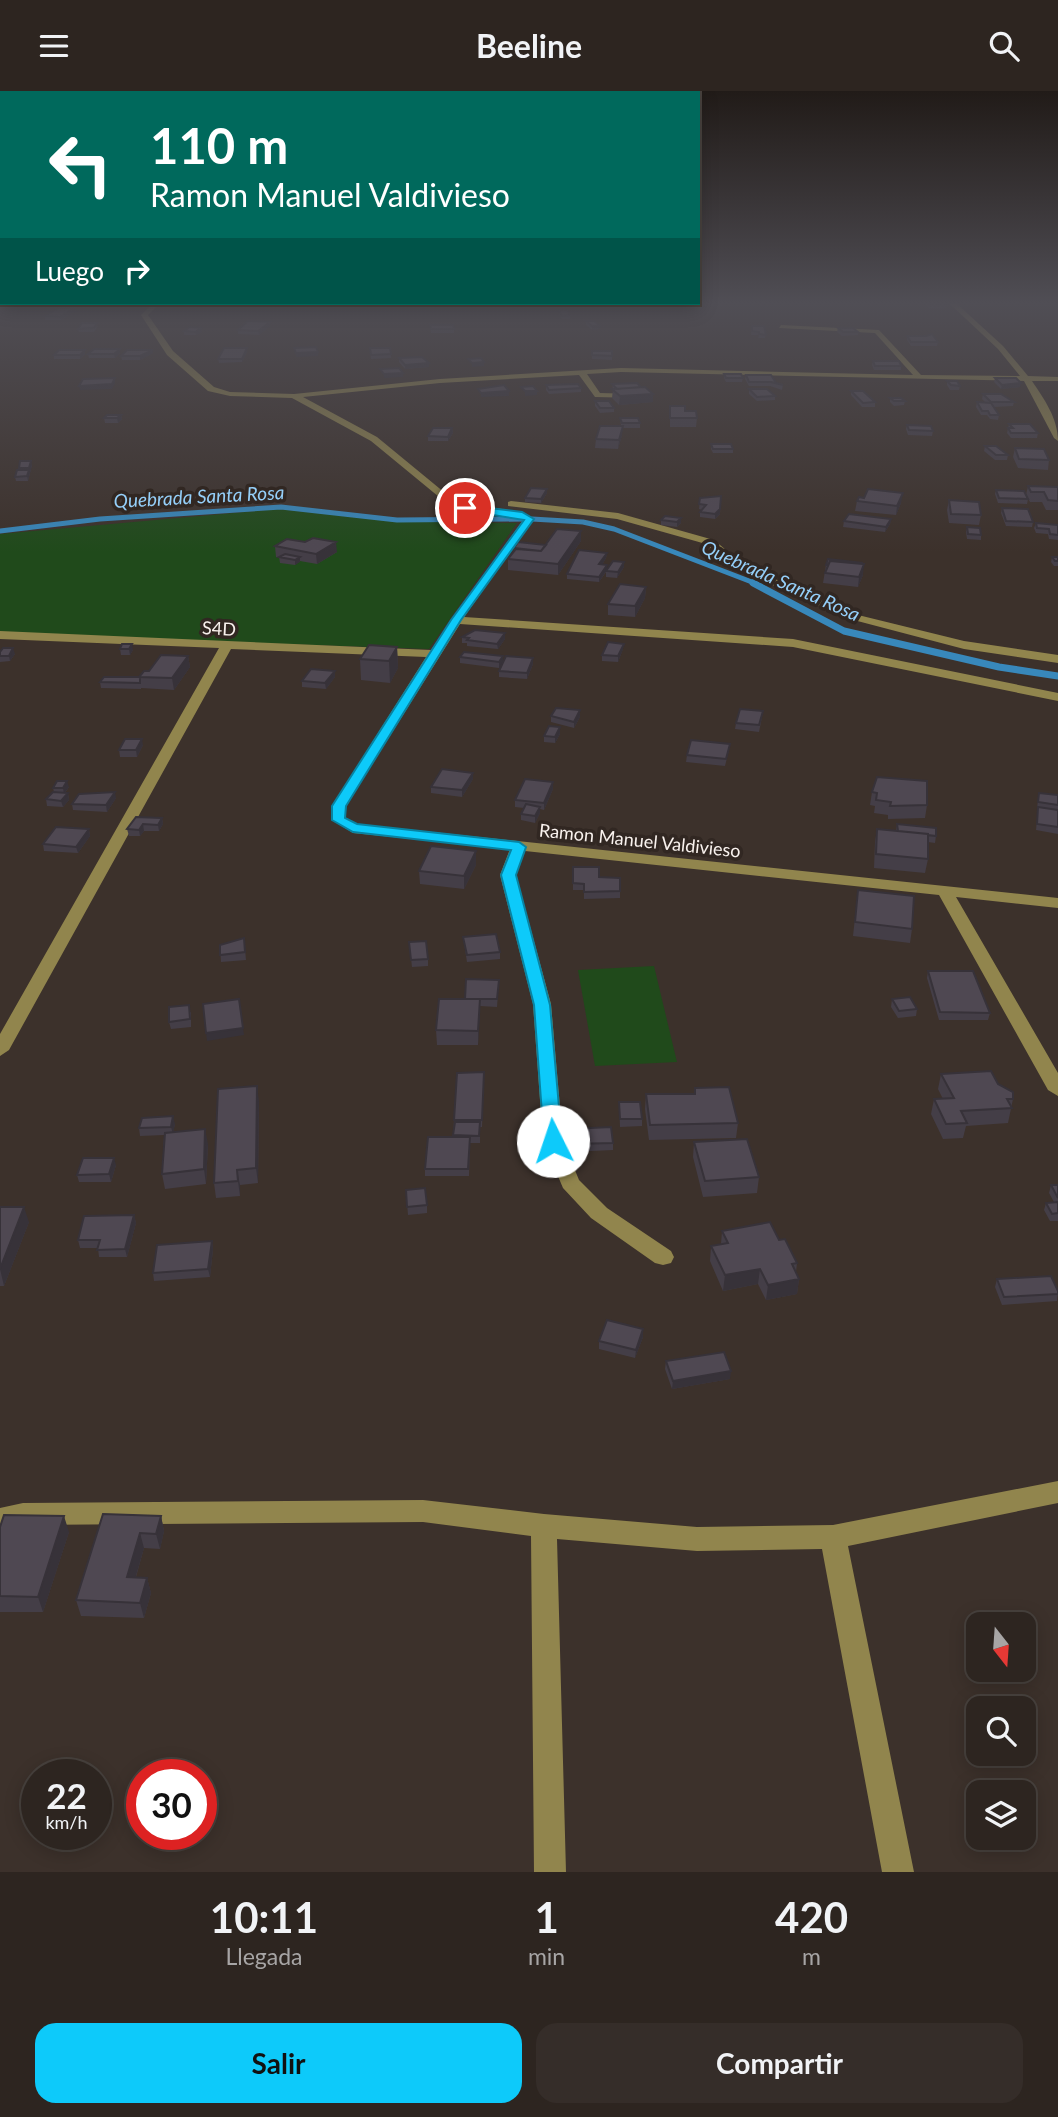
<!DOCTYPE html>
<html lang="es">
<style>
body{margin:0;font-family:Lato,sans-serif;background:#352d29;color:#f1f3f6;height:100vh;display:flex;flex-direction:column;font-size:26px;white-space:nowrap}
*{box-sizing:border-box;margin:0}
p{font-size:23px;color:#a7a5a5}
.icon{flex:none;width:38px;height:38px;fill:none;stroke:currentColor;stroke-width:2;stroke-linecap:round;stroke-linejoin:round}
.map{position:relative;height:1781px;overflow:hidden}
.drawer{display:flex;flex-direction:column;background:#2d2520;flex:1}
.drawer>*{flex:none}
.hud{position:absolute;left:0px;top:0px;width:700px;height:214px;box-shadow:0 4px 18px #0003,0 0 0 2px #48423e;background:#00695c;color:#fff;overflow:hidden}
.needle{width:46px;rotate:163deg}
.fabs{position:absolute;left:966px;top:1521px;display:grid;gap:14px}
.fabs a{display:grid;place-items:center;width:70px;height:70px;border-radius:14px;background:#2d2520;box-shadow:0 4px 18px #0003,0 0 0 2px #48423e;font-size:35px}
.speed{position:absolute;left:21px;top:1668px;display:flex;gap:14px;font-size:35px;font-weight:700;text-align:center}
.speed>*{display:grid;place-content:center;width:91px;height:91px;border-radius:50%;background:#2d2520;box-shadow:0 4px 18px #0003,0 0 0 2px #48423e;line-height:1}
.speed small{font-size:18px;font-weight:400}
.speed .limit{border:10px solid #d22;background:#fff;color:#111}
.pin{position:absolute;display:grid;place-items:center;width:60px;height:60px;color:#fff;margin:-30px;border:4px solid #fff;border-radius:50%;box-shadow:0 2px 7px #0007}
.me{position:absolute;width:77px;margin:-38px;rotate:356deg;stroke-linejoin:round;filter:drop-shadow(0 0 5px #0008)}
.turn{display:flex;align-items:center;gap:24px;height:147px;padding:0 35px;font-size:32px}
.turn .icon{width:91px;height:91px;stroke-width:2.5}
.turn b{display:block;font-size:49px;line-height:60px}
.then{display:flex;align-items:center;height:66px;padding:0 35px;background:#0003;gap:14px;font-size:26px}
.eta{display:flex;justify-content:space-evenly;align-items:center;height:119px;text-align:center}
.eta b{font-size:42px;font-weight:700;line-height:49px}
.button{display:flex;gap:14px;margin-top:auto;padding:14px 35px}
.button a{flex:1;height:80px;border-radius:21px;background:#0dcafa;color:#111;font-size:28px;font-weight:700;line-height:80px;text-align:center}
.button a+a{background:#352d29;color:#f1f3f6}
header{display:flex;justify-content:space-between;align-items:center;height:91px;padding:0 35px;background:#2d2520;font-size:32px;font-weight:700}
.map>svg:first-child{display:block}
.green{fill:#204a1b}
.lines{fill:none;stroke-linecap:round;stroke-linejoin:round}
.stream-far1{stroke:#3888bb;stroke-width:5}
.stream{stroke:#3888bb;stroke-width:7}
.minor{fill:#91854d;fill-rule:evenodd}
.wall{fill:#443e47}
.shaded-wall{fill:#373239}
.building{fill:#4f4852;stroke:#373239;stroke-width:2}
.route{fill:#0dcafa;stroke:#0883a2;stroke-width:2}
.labels{text-anchor:middle;dominant-baseline:central;stroke-width:7;stroke-linejoin:round;paint-order:stroke}
.far-street-label{font-size:18px;fill:#f9f2ee;stroke:#312722}
.far-water-label{font-size:19px;font-style:italic;fill:#95cff9;stroke:#312722}
</style>
<header><svg class="icon" aria-label="menu" viewBox="0 0 24 24"><path d="M4 6h16M4 12h16M4 18h16"/></svg>Beeline<svg class="icon" aria-label="search" viewBox="0 0 24 24"><circle cx="10" cy="10" r="6"/><path d="M15 15l6 6"/></svg></header>
<div class="map">
<svg width="1058" height="1781" viewBox="0 0 1058 1781">
<rect width="100%" height="100%" fill="#3c312b"/>
<path class="green" d="M278 418 392 430 517 432 429 558 0 543V443Z
M654 875 677 971 595 975 578 879Z"/>
<g class="lines">
<path class="stream-far1" d="M532 428 583 431 614 438 757 493
M0 440 100 428 281 416 397 429 525 428"/>
<path class="stream" d="M753 492 844 540 999 576 1058 585"/>
<path class="minor" d="M153 212H160L148 224 173 260 214 296 230 301 294 303 440 288 621 277 913 284 875 242 779 237 781 234 879 239 921 284 1020 285 998 258 949 212H956L1003 255 1028 285 1058 286V290H1032C1044 308 1058 327 1058 350L1054 347 1024 290 621 281 587 283 600 302 636 303 639 307 595 306 579 284 440 292 303 306 377 346 456 411 522 421 534 428 464 526 793 548 1058 602V610L793 556 460 533 346 715V727L357 733 1058 807V817L956 806 1058 982V1005L1048 999 939 804 525 760 516 784 551 913 563 1050 579 1089 607 1117 671 1160 674 1166 671 1172 663 1174 655 1172 591 1127 563 1097 543 1050 533 913 500 784 510 758 353 742 332 729V715L426 566 231 558 9 959 0 965V943L219 557 0 548V540L431 559 523 429 450 415 371 350 292 307 230 305 208 300 167 264 141 224Z
M240 212H429L243 214Z
M511 410 618 422 714 449 738 469 764 483 854 523 964 550 1058 564V572L964 558 846 527 756 487 730 473 706 453 617 428 508 415V411Z
M1058 1390V1412L848 1455 914 1781H882L822 1458 697 1460 557 1448 566 1781H534L531 1445 423 1431 23 1434 0 1441V1417L23 1412 423 1409 544 1423 697 1436 833 1434Z"/>
</g>
<path class="wall" d="M924 212H943L946 214 945 218H930Z
M559 219 570 224V228H562L559 223Z
M75 220 61 229H45V225Z
M586 230 600 235V238L592 239 586 234Z
M270 231V235L259 244 238 243V239Z
M430 234 454 238V242H431Z
M98 235 94 241H79L78 238Z
M752 235 766 244 765 247H758L759 244H751Z
M838 237 858 241V244L842 245 837 241Z
M184 240 202 241 196 244H184Z
M907 245 938 251 937 255H911L907 249Z
M370 257H390L391 267 371 268Z
M120 258V262L115 267H89L88 263Z
M153 259V262L140 269H122L121 265Z
M592 260H612V269L592 268Z
M247 261 242 271 219 272 218 268Z
M85 263 80 268H54V264Z
M399 267 429 272V276L405 278 399 271Z
M873 270 901 275V279H874L872 274Z
M724 283 743 287 742 291H726L724 287Z
M746 284 783 294 782 299 770 295H749L745 288Z
M995 287 1020 296 1001 298 994 291Z
M947 290 960 295 959 299H950L947 294Z
M612 293 641 296 653 303V311L619 314 612 307 613 298Z
M546 294 581 297V301L549 303 546 299Z
M749 298 775 305V309L757 310 749 303Z
M851 300 875 311V316H862L851 304Z
M983 303 1014 311 1013 315 994 316 999 324 998 329 990 328 987 324H981L976 316 977 311 986 312 982 308Z
M890 307 905 310 904 314 894 315 890 311Z
M595 310 614 317V321L600 322 595 315Z
M670 315 685 320 697 327 696 336H670Z
M121 324 122 328 118 332H105L104 327Z
M620 327 640 332V337H622V344L618 358 595 357 596 348 621 335Z
M1009 333 1038 342 1037 347H1011L1007 342Z
M907 334 933 340 932 345 908 344 906 338Z
M452 337 453 342 448 350H428V345Z
M711 353 733 358V362H713L711 358Z
M985 355 1008 364 1007 369H995L984 360Z
M1015 357 1049 369 1048 379 1018 377 1013 366Z
M32 374 28 390H16L15 386 19 379V377Z
M1028 395 1058 396V419H1046L1042 411H1030L1026 404Z
M996 399 1028 408 1027 413 998 412 995 403Z
M547 402 541 412 525 411V407Z
M721 405 720 423 715 428 700 426V421L702 419 699 418 700 407Z
M949 409 981 424 979 434 949 432 947 419Z
M857 410 901 412 896 424 855 420Z
M1002 417 1033 431 1032 436 1006 435 1001 422Z
M681 427V432L677 436 661 434V429Z
M891 428 890 433 885 441 843 436 844 430Z
M1036 432 1058 434V449L1049 448 1048 443 1036 442 1034 437Z
M967 436 981 444V449L967 448 966 441Z
M581 440V450L558 484 508 479V468L514 461V457L546 454Z
M275 455 337 461 317 473 300 470 295 474 280 472 279 466H276Z
M607 462 606 467 602 474H607V478L624 476 617 487 606 486V481L599 491 567 488V483Z
M1052 466H1058V475H1054L1051 471Z
M862 473 863 484 858 496 823 492 826 474Z
M646 496 645 507 635 526 608 524V513Z
M505 542V548L498 558 467 555V552H462V546Z
M122 553 133 559 130 564H121L120 558Z
M397 556 398 577 390 592 361 589 360 568Z
M623 558 618 571 602 570V564Z
M0 561 15 563 10 570 0 571Z
M188 565 190 576 174 599 141 597V598L101 597 100 591 140 586 149 580Z
M503 565V571L499 577 460 572V566Z
M533 573 527 588 499 586V580Z
M335 580V586L326 598 302 596V590Z
M551 625 580 626 574 637 551 631Z
M762 626 759 641 735 638 736 632Z
M560 643 555 652 544 651V645Z
M143 654 137 666H120L119 659Z
M729 659 725 675 686 671 687 664Z
M473 688 462 706 431 702V696Z
M553 691V698L544 719 540 718V722L535 732 521 729V723L524 717 515 716V709Z
M69 696 65 702H68L69 709 63 716 47 715 46 708 54 701 53 697Z
M872 701 927 714 925 727 888 728V724L874 722 875 715 870 714Z
M1039 702 1058 704V743L1036 739 1038 717H1037Z
M116 707 107 721 73 719 72 713Z
M162 727 163 733 159 740H144L140 745H129L127 738Z
M897 733 936 745 935 752 928 751V768L925 782 874 777 875 751 877 738 896 740Z
M89 738 90 745 78 762 44 760 43 753Z
M476 760V774L464 798 420 793 419 780Z
M573 776 599 786 620 787V807L584 808V799H573Z
M858 799 912 838 910 852 853 845Z
M463 846 500 861V868L467 871Z
M244 847 246 869 221 871 220 854Z
M409 851 428 868V875L412 876Z
M928 880 990 922 988 929H939L927 887Z
M499 889 497 916 480 915 478 954H437L436 939 465 908Z
M892 908 917 918 916 925 898 927 891 916Z
M191 921V936L171 938 169 931Z
M941 983 998 993 1013 1008 1008 1032 966 1035 963 1047 943 1048 931 1023 934 1008H943L938 998Z
M484 989 482 1036H480V1052H470L469 1085H425V1078L453 1046 454 1029Z
M695 997 738 1032 736 1047 649 1049 645 1018 646 1003H694Z
M259 1010 258 1092 240 1094V1105L216 1107 214 1092Z
M619 1011 642 1028V1035L620 1036Z
M175 1033 173 1041 208 1053 206 1093 165 1098 162 1083 164 1044 140 1045 139 1037Z
M569 1038 613 1052V1059L570 1061Z
M694 1051 759 1086 757 1102 703 1106 693 1066Z
M116 1074 111 1091H79L77 1084Z
M1051 1094H1058V1130H1050L1044 1119 1046 1112 1054 1111 1049 1102Z
M406 1099 427 1114V1122L408 1124Z
M0 1116 29 1131 4 1195H0Z
M134 1124 136 1132 127 1166H99L98 1157H80L78 1149Z
M722 1140 779 1149 797 1172 796 1181 799 1188 797 1203 766 1209 758 1193 723 1200 710 1170 711 1155 721 1153Z
M212 1150 213 1158 210 1186 154 1190 153 1182Z
M997 1188 1058 1200 1057 1210 1002 1214 995 1196Z
M643 1238V1246L635 1267 599 1258V1250Z
M666 1270 730 1288 672 1298 665 1278Z
M103 1423 161 1425 164 1440 160 1458 144 1457 136 1486 147 1487 151 1502 144 1527 81 1525 76 1509Z
M0 1436 69 1441 43 1521H0Z"/>
<path class="shaded-wall" d="M74 217 75 220 61 229 60 226Z
M270 231V235L259 244 258 240Z
M592 235H600V238L592 239Z
M201 237 202 241 196 244 195 241Z
M247 257V261L242 271V268Z
M120 258V262L115 267 114 263Z
M85 259V263L80 268V264Z
M153 259V262L140 269V265Z
M318 261V265L296 266V262Z
M484 271V275L472 276V272Z
M429 272V276L405 278V274Z
M403 282V286L384 287V283Z
M115 287V292L112 298 80 299 79 295Z
M1021 292 1020 296 1001 298 1002 294Z
M509 300V305L481 306V302Z
M525 300H537V304L525 305Z
M653 303V311L619 314 620 305Z
M121 324 122 328 118 332 117 327Z
M623 335 622 344 618 358 619 349Z
M452 337 453 342 448 350V346Z
M31 370 32 374 28 390 27 385 19 382V377Z
M547 398V402L541 412V408Z
M903 402 901 412 896 424 897 415Z
M720 418V423L715 428V423Z
M681 427V432L677 436V431Z
M891 428 890 433 885 441 886 436Z
M581 440V450L558 484V473Z
M336 451 337 461 317 473 316 463Z
M607 462 606 467 599 479V473Z
M300 466V471L295 474V469Z
M624 471V476L617 487 618 481Z
M864 473 863 484 858 496 859 486Z
M607 474V479L599 491V486Z
M646 496 645 507 635 526V515Z
M505 542V548L498 558 497 553Z
M132 553 133 559 130 564 129 558Z
M624 553 623 558 618 571V565Z
M397 556 398 577 390 592 389 570Z
M13 557 15 563 10 570 9 565Z
M188 565 190 576 174 599 172 587Z
M503 565V571L499 577V571Z
M533 567V573L527 588V582Z
M335 580V586L326 598 325 592Z
M580 619V626L574 637V631Z
M560 636V643L555 652V646Z
M142 648 143 654 137 666 136 659Z
M473 682V688L462 706V699Z
M67 690 69 696 64 703 63 697Z
M553 691V698L544 719V712Z
M115 701 116 707 107 721 106 714Z
M68 702 69 709 63 716 61 710Z
M540 716V722L535 732V725Z
M162 727 163 733 159 740 158 734Z
M143 733 144 740 140 745 139 739Z
M89 738 90 745 78 762 76 756Z
M476 760V774L464 798V785Z
M239 908 244 944 207 950 206 942Z
M480 908V922L478 954V940Z
M257 995 259 1010 258 1092 256 1077Z
M173 1025 175 1033 173 1043 171 1036Z
M205 1038 208 1053 206 1093 204 1078Z
M114 1067 116 1074 111 1091 109 1083Z
M237 1079 240 1094V1105L238 1090Z
M24 1116 29 1131 4 1195 0 1178Z
M134 1124 136 1132 127 1166 125 1158Z
M212 1150 213 1158 210 1186 208 1178Z
M760 1178 758 1193 723 1200 725 1184Z
M799 1188 797 1203 766 1209 768 1194Z
M643 1238V1246L635 1267 636 1259Z
M731 1280 730 1288 672 1298 673 1290Z
M64 1425 69 1441 43 1521 38 1506Z
M161 1425 164 1440 160 1458 156 1443Z
M140 1442 144 1457 131 1502 127 1486Z
M147 1487 151 1502 144 1527 140 1512Z"/>
<path class="building" d="M928 212H943L946 214H931Z
M60 216 74 217 60 226 45 225Z
M559 219H567L570 224 562 225Z
M248 230 270 231 258 240 238 239Z
M586 230H594L600 235H592Z
M82 232H97L94 237 78 238Z
M430 234H453L454 238H431Z
M752 235H764L766 244 759 243V241L752 240Z
M190 236 201 237 195 241 184 240Z
M838 237H853L858 241H843Z
M932 243 938 251H911L907 245H926Z
M316 256 318 261 296 262 294 257Z
M224 257H247L242 268H218Z
M370 257H390L391 263 371 264Z
M94 258H120L114 263H88Z
M59 259H85L80 264H54Z
M127 259H153L140 265H121Z
M592 260H612V265L592 264Z
M422 266 429 272 405 274 399 267Z
M481 267 484 271 472 272 468 268Z
M873 270H899L901 275H875Z
M399 277 403 282 384 283 380 278Z
M724 283H741L743 287H726Z
M746 284H771L776 292 783 294 771 291H749Z
M115 287 112 293 79 295 83 288Z
M995 287H1016L1021 292 1002 294Z
M947 290H957L960 295 951 294Z
M637 292 641 296 617 298 612 293Z
M578 293 581 297 549 299 546 294Z
M504 294 509 300 481 302 478 298Z
M533 295 537 300H525L521 296Z
M645 296 653 303 620 305 612 298Z
M749 298H767L775 305 757 306Z
M851 300H863L875 311 863 312Z
M983 303H1001L1014 311H991Z
M890 307H901L905 310H894Z
M595 310H609L614 317H600Z
M977 311 991 312 999 324H990L988 320H982Z
M670 315H685V320H696L697 327H670Z
M107 324H121L117 327H104Z
M620 327H638L640 332H622Z
M1009 333H1030L1038 342H1011L1008 337H1013Z
M907 334 931 335 933 340 909 339Z
M600 335H623L619 349 596 348Z
M433 337H452L448 346 428 345Z
M711 353H731L733 358H713Z
M985 355H996L1008 364H996Z
M1015 357 1044 358 1049 369 1019 368Z
M20 370H31L29 377H19Z
M17 379H29L27 385 15 386Z
M1028 395 1058 396V410L1048 409 1044 401H1031Z
M531 397 547 398 541 408 525 407Z
M868 398 903 402 897 415 857 410 859 406 864 407Z
M996 399 1024 400 1028 408 999 407Z
M721 405 720 418 715 423 700 421 706 414 699 413 700 407Z
M949 409 979 411 981 424 951 423Z
M1002 417 1028 418 1033 431 1006 430Z
M849 423 891 428 886 436 844 430Z
M665 425 681 427 677 431 661 429Z
M1036 432 1058 434V444L1050 443 1049 438 1037 437Z
M967 436 980 437 981 444 968 443Z
M557 438 581 440 558 473 508 468 516 458 541 460Z
M313 447 336 451 316 463 275 455 287 448 305 451Z
M518 451 546 454 541 460 514 457Z
M579 459 607 462 599 473 607 474 599 486 567 483Z
M285 463 300 466 295 469 279 466Z
M1052 466H1058V470H1055Z
M828 468 862 472V473L830 470 828 474H826Z
M613 470 624 471 618 481 606 480Z
M830 470 864 473 859 486 825 482Z
M620 493 646 496 635 515 608 513Z
M475 539 505 542 497 553 467 549 469 547 462 546Z
M608 551 624 553 618 565 602 564Z
M122 553H132L129 558H120Z
M369 554 397 556 389 570 360 568Z
M3 557H13L9 565H0V561Z
M464 561 503 565 499 571 460 566Z
M161 564 188 565 172 587 139 586 144 580H149Z
M506 565 533 567 527 582 499 580Z
M311 578 335 580 325 592 302 590Z
M104 586H140V592L100 591Z
M556 617 580 619 574 631 551 625Z
M740 618 763 620 759 634 736 632Z
M549 635 560 636 555 646 544 645Z
M125 648H142L136 659H119Z
M691 649 730 653 726 668 687 664Z
M442 678 473 682 462 699 431 696Z
M877 686 927 690V714L890 715 891 711 876 709 877 702 872 701Z
M525 688 553 691 544 712 515 709Z
M57 690H67L63 697H53Z
M53 701 68 702 61 710 46 708Z
M115 701 106 714 72 713 79 703Z
M1039 702 1058 704V714L1038 711Z
M526 713 540 716 535 725 521 723Z
M1038 716 1058 719V736L1037 733Z
M136 726 162 727 158 734 143 733 139 739 127 738Z
M897 733 936 737V745L928 744V743L898 740Z
M56 736 89 738 76 756 43 753Z
M877 738 928 743V768L876 763Z
M431 755 476 760 464 785 419 780Z
M573 776H599V786L620 787V800L584 801V793L573 792Z
M858 799 914 805 912 838 855 831Z
M496 843 500 861 467 864 463 846Z
M244 847 245 861 220 864V854Z
M426 850 428 868 411 869 409 851Z
M928 880H973L990 922 940 921Z
M466 888 499 889 497 908H465Z
M910 906 917 918 899 920 892 908Z
M239 908 243 937 206 942 203 913Z
M439 908H480L478 940 436 939Z
M189 914 190 928 169 931V916Z
M991 980 998 993 1013 1001V1008H1007L1012 1017 961 1020 967 1032 946 1033 934 1008 954 1007 941 983Z
M484 981 482 1029H454L457 982Z
M257 995 256 1077 237 1079 238 1090 214 1092 218 998Z
M729 996 738 1032 650 1034 646 1003H695V997Z
M619 1011H640L642 1028H620Z
M173 1025 171 1036 139 1037 142 1027Z
M455 1031H480L479 1045 453 1044Z
M611 1036 613 1052 571 1053 569 1038Z
M205 1038 204 1078 162 1083 165 1042Z
M428 1046H470L468 1078H425Z
M747 1048 759 1086 705 1090 694 1051Z
M83 1067H114L109 1083 77 1084Z
M1051 1094H1058V1107Z
M425 1097 427 1114 407 1116 406 1099Z
M1058 1111V1122L1052 1123 1046 1112Z
M0 1116H24L0 1178Z
M134 1124 125 1158 97 1159 100 1149H78L84 1125Z
M770 1131 779 1149 785 1148 797 1172 792 1173 799 1188 768 1194 760 1178 725 1184 711 1155 728 1152 722 1140Z
M212 1150 208 1178 153 1182 157 1154Z
M1051 1185 1058 1200V1203L1004 1206 997 1188Z
M607 1229 643 1238 636 1259 599 1250Z
M724 1261 731 1280 673 1290 666 1270Z
M103 1423 161 1425 156 1443 140 1442 127 1486 147 1487 140 1512 76 1509Z
M4 1424 64 1425 38 1506 0 1505V1436Z"/>
<linearGradient id="sky" x2="0" y2="1"><stop stop-color="#211b18"/><stop offset="0.46" stop-color="#504e55"/><stop offset="1" stop-color="#504e55" stop-opacity="0"/></linearGradient>
<rect width="1058" height="461" fill="url(#sky)"/>
<path class="route" d="M465 414 522 421 534 428 461 529 346 715 345 727 357 733 519 751 526 756 516 784 550 914 562 1050 553 1056 544 1050 534 914 501 784 511 759 353 741 332 729V715L451 529 524 429 462 419Z"/>
<g class="labels">
<g class="far-street-label">
<text transform="translate(219 537) rotate(3)">S4D</text>
<text transform="translate(640 749) rotate(6)">Ramon Manuel Valdivieso</text>
</g>
<g class="far-water-label">
<text transform="translate(199 405) rotate(-3)">Quebrada Santa Rosa</text>
<text transform="translate(781 489) rotate(24)">Quebrada Santa Rosa</text>
</g>
</g>
</svg>
<div class="fabs">
<a><svg class="needle" viewBox="-14 -14 28 28"><path d="M0-13l5 13h-10z" fill="#e53935"/><path d="M0 13l5-13h-10z" fill="#a7a5a5"/></svg></a>
<a><svg class="icon" aria-label="search" viewBox="0 0 24 24"><circle cx="10" cy="10" r="6"/><path d="M15 15l6 6"/></svg></a>
<a><svg class="icon" aria-label="layers" viewBox="0 0 24 24"><path d="M12 4l9 5-9 5-9-5zM3 14l9 5 9-5"/></svg></a>
</div>
<div class="speed"><div>22<small>km/h</small></div><div class="limit">30</div></div>
<div class="pin" style="left:465px;top:417px;background:#d93025"><svg class="icon" aria-label="arrive" viewBox="0 0 24 24"><path d="M6 21V4h12l-3 4 3 4H6"/></svg></div>
<svg class="me" style="left:553px;top:1050px" viewBox="-20 -20 40 40"><circle r="19" fill="#fff"/><path d="M0-13L10 11 0 6-10 11z" fill="#0dcafa"/></svg>
<div class="hud">
<div class="turn"><svg class="icon" aria-label="left" viewBox="0 0 24 24"><path d="M17 20v-9H6M10 6l-5 5 5 5"/></svg><div><b>110 m</b>Ramon Manuel Valdivieso</div></div>
<div class="then">Luego<svg class="icon" aria-label="right" viewBox="0 0 24 24"><path d="M7 20v-9h11M14 6l5 5-5 5"/></svg></div>
</div>
</div>
<section class="drawer">
<div class="eta">
<div><b>10:11</b><p>Llegada</p></div>
<div><b>1</b><p>min</p></div>
<div><b>420</b><p>m</p></div>
</div>
<div class="button"><a>Salir</a><a>Compartir</a></div>
</section>
